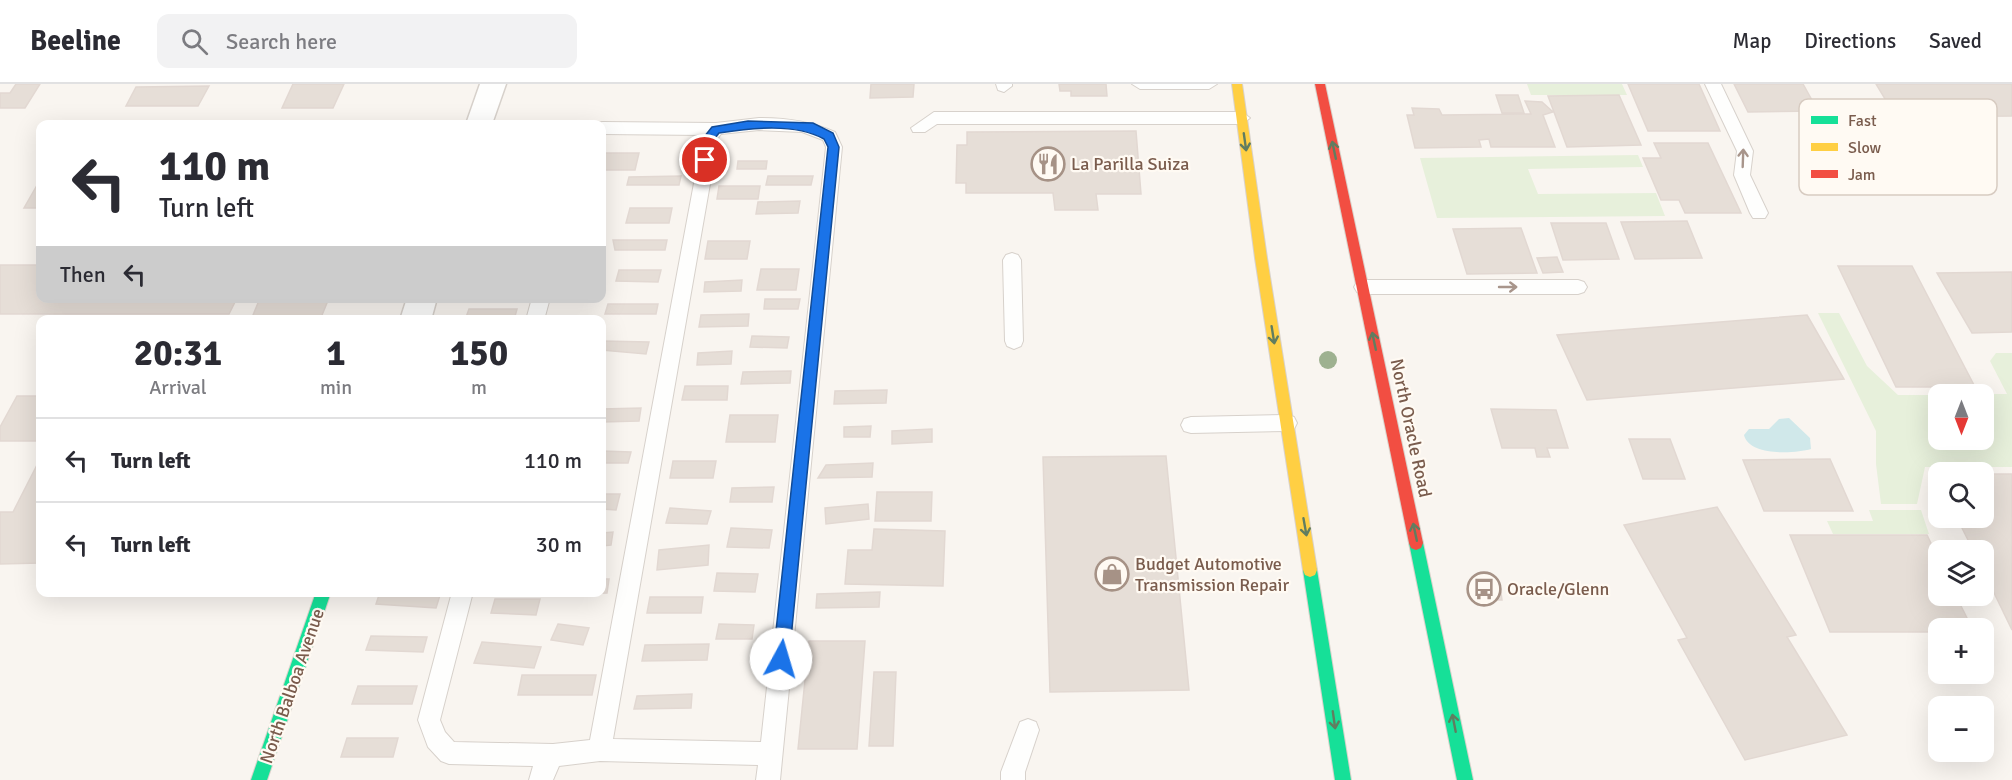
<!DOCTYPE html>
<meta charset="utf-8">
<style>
body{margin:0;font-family:Signika,sans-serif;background:#f2f2f3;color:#2b2b33;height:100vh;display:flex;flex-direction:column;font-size:22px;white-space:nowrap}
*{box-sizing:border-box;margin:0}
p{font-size:20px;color:#7c7c81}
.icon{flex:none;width:33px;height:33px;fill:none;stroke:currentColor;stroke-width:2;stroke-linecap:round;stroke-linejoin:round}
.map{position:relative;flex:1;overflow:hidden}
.side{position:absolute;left:36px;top:231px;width:570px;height:282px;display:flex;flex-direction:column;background:#fff;border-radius:12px;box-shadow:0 6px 24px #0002}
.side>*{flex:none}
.guide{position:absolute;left:36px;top:36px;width:570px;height:183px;border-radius:12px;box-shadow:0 6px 24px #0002;background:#fff;color:#2b2b33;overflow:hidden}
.needle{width:39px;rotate:180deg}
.tools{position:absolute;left:1928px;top:300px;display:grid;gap:12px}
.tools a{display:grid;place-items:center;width:66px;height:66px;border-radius:12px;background:#fff;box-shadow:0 6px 24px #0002;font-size:30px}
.pin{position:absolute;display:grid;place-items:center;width:51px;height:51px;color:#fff;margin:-26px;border:3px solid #fff;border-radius:50%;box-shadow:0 2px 6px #0007}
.me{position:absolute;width:66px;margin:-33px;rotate:6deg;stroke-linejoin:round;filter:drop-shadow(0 0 4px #0008)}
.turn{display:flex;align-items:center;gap:21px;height:126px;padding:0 24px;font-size:27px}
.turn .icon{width:78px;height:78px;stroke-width:2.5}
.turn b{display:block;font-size:42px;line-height:51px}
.then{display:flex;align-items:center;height:57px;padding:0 24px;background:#0003;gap:12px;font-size:22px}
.eta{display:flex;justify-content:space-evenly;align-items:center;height:102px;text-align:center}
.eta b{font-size:36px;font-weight:800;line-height:42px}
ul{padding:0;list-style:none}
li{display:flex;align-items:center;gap:18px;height:84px;padding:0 24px;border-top:2px solid #e1e1e2}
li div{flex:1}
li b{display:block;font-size:22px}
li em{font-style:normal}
header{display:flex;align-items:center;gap:36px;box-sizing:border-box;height:84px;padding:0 30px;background:#fff;border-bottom:2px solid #e1e1e2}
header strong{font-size:28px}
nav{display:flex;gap:33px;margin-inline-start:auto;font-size:21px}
.search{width:420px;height:54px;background:#f2f2f3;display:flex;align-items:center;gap:15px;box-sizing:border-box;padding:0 21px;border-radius:12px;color:#7c7c81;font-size:22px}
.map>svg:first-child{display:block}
.green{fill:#e7f0db}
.water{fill:#d0e8ea}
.building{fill:#e6ded7;stroke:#e2d8d2;stroke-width:1.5}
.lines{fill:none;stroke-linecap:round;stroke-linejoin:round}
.lane-casing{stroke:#d7d1cb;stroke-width:2}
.street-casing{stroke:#d7d1cb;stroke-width:3}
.fast-casing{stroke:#d9d2cb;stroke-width:2}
.slow-casing{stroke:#d9d2cb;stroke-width:2}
.jam-casing{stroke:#d9d2cb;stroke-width:2}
.lane{fill:#fefefd;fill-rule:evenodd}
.street{fill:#fefefd;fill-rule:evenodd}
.fast{fill:#16e098;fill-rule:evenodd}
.slow{fill:#ffcf43;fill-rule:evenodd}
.jam{fill:#f24e42;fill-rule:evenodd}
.tree{fill:#9eb190}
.oneway{stroke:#617d60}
.oneway2{stroke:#a8958b}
.route{fill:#1a73e8;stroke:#114b97;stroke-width:1.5}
.labels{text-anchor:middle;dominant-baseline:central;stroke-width:4.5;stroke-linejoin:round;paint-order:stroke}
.poi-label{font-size:18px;fill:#7a5c4d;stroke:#fffaf3;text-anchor:start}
.street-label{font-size:18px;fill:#7a5c4d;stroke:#fffaf3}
.key{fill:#fffaf3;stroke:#d7cbc1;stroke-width:1.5}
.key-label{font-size:16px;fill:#7a5c4d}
</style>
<header>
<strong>Beeline</strong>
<div class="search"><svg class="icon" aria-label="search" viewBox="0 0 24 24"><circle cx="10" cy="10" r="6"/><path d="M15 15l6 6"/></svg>Search here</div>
<nav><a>Map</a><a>Directions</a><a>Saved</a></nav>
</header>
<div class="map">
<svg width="2012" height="696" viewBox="0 0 2012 696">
<rect width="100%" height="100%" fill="#f9f5f0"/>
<path class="green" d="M1527 0H1622L1627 11H1531Z
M1638 71 1643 83 1528 85 1538 110 1656 109 1665 132 1437 134 1420 74Z
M1818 229H1839L1867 282 1898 311H1938V356H1983V310H1971H2007L1990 277 1996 269H2012V383H1925L1917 420H1881L1876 380V347Z
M1869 426H1921L1929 450H1833L1827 437H1873Z"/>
<path class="water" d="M1789 334 1810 354 1811 365C1794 370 1749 372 1744 351L1749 345H1769L1779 335Z"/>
<path class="building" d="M16 0H40L25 24H0V9H10Z
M293 0H344L333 24H282Z
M871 0H914L913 13 870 14Z
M1059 0H1106L1107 12H1071V7H1060Z
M1628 0H1699L1720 47H1648Z
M1734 0H1803L1818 27 1748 28Z
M1876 0H2012V32L1896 33Z
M209 2 198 22H126L136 3Z
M1496 11H1518L1524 29H1502Z
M1619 11 1641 61 1567 63 1548 12Z
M1525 17 1542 18 1553 28 1543 31 1555 63H1491L1489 55 1479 56 1481 63 1415 64 1407 31H1414L1412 24 1439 25 1442 31 1531 30Z
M527 38H567L566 40H526Z
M1136 47 1141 110H1096L1098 126H1055L1053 109H966V99H956L957 61H967V48Z
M1654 59H1708L1741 129H1685L1679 116H1661L1643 74H1661Z
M602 69H639L635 86H602Z
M738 77H767L766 85H737Z
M681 92 679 101H627L629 93Z
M768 92H813L811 101H766Z
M40 96V124H24Z
M719 102H760L758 115H717Z
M800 117 798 129 756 130 758 118Z
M630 124H672L669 139H626Z
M1687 137 1702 174 1635 175 1621 138Z
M1551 139H1606L1619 175 1563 176Z
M1521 144 1537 189 1467 190 1453 145Z
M613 156H667L665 166H615Z
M708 157H750L747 175H705Z
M1557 173 1563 188 1543 189 1537 174Z
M0 181H40V214H237L229 230H0Z
M1838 182H1912L1975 303H1896Z
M761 185H799L796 206H757Z
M619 186H661L658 198 616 197Z
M2012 188V248L1972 249 1937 189Z
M742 196 741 207 704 208 705 198Z
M260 214H329L320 236H251Z
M765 215H800L798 225H764Z
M608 220H658L656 230H605Z
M469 225H517L514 236H465Z
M749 230 748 242 699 243 701 231Z
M1807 231 1844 295 1587 316 1557 251Z
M752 252 789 253 787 264 750 263Z
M602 257 649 258 646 270 602 266Z
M732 267 731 280 697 281 698 269Z
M791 287 790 299 741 300 743 288Z
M685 302H728L727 316H682Z
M887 306 886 319 834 320 835 307Z
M17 312H40V357H0V343Z
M641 324 639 337 602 338V325Z
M1491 325 1556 326 1568 364H1547L1550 373H1537L1535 364H1502Z
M730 331H778L775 358H726Z
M871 342 870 353H844V343Z
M932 345V358L892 360V347Z
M1629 355H1670L1685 395H1643Z
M602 367 631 368 628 379H602Z
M1166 372 1189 606 1050 608 1043 373Z
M40 375V479L0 480V428H13Z
M1830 375 1853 427H1764L1743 376Z
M673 377H716L713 394H670Z
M873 379 872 393 818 394 826 381Z
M1983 390H2012V546L1983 486V466H1973L1957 434H1983Z
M774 403 772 418H730L732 404Z
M877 408H932L931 437H875Z
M602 410H620L616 426 602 425Z
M868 420 869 435 826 440 825 424Z
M1717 423 1796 551 1787 553 1847 651 1745 676 1678 556 1687 554 1624 441Z
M670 424 711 427 707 440 666 439Z
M731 444 772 446 769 464 727 463Z
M874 445 945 447 943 502 845 500 848 466H872Z
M613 448 611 461 602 462V449Z
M1790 451H1927L1938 474V512H1956L1972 544H1938V548H1830Z
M709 461 708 481 657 486 659 466Z
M717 489 758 490 755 508 714 507Z
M602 495H609L607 509 550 510 602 508Z
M1494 501 1500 502 1502 516H1497Z
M380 508H441L436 524 376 520Z
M880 508 879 523 816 524 817 510Z
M650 513H703L701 529H647Z
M495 515H540L536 531 491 529Z
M558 540 589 544 583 561 551 556Z
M719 540 754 541 752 555H716Z
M371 552 427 553 423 568 366 566Z
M809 557H865L857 665H798Z
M482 558 541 563 534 584 474 579Z
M709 560 707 576 642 577 645 561Z
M874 588H896L893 662H869Z
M522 591H596L592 611H518Z
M358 602H417L412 620H352Z
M692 610 691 624 634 625 637 612Z
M347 654H398L393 673H341Z"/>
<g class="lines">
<g class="lane-casing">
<path id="lane" d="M996 0H1012V2L1004 8 998 6Z
M1132 0H1217L1209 5H1140Z
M1705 0H1721L1753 67 1750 91 1768 129 1765 134H1753L1750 129 1734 91 1737 67Z
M934 28H1242L1250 34 1242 40H937L925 48H913L911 44Z
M759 34C786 34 810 37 835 48L842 63 780 696H756L758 681 600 677 559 682 553 696H529L533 682 449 680 441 677 428 663 418 636 452 508H473L440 636 445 648 454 658 553 660 590 656 703 51 602 50V40H596L602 38 716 39ZM759 46 802 48 823 56 826 63 761 658 613 655 718 54 721 50Z
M1012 169 1018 171 1021 176 1023 257 1021 262 1014 265 1007 262 1005 257 1003 176 1006 171Z
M1363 196H1578L1584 198 1587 203 1584 208 1578 210H1363L1357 208 1354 203 1357 198Z
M532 214H550L544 236H526Z
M1287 331 1294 333 1297 339 1294 345 1287 347 1191 349 1184 347 1181 341 1184 335 1191 333Z
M1028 635 1036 638 1039 646 1025 688V696H1001V688L1020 638Z"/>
</g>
<g class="street-casing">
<path id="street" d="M480 0H506L492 40H466Z
M407 214H437L431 236H400Z"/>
</g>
<g class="fast-casing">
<path id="fast" d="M1416 452 1421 454 1423 459 1473 696H1457L1409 459 1411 454Z
M1310 479 1315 481 1317 486 1351 696H1335L1303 486 1305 481Z
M316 508H331L267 696H251Z"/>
</g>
<g class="slow-casing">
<path id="slow" d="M1232 0H1242L1267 174 1317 486 1315 491 1310 493 1305 491 1303 486 1255 174Z"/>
</g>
<g class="jam-casing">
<path id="jam" d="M1315 0H1325L1423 459 1421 464 1416 466 1411 464 1409 459Z"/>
</g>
<use href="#lane" class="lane"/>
<use href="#street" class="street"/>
<use href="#fast" class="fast"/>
<use href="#slow" class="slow"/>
<use href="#jam" class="jam"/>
</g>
<circle class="tree" cx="1328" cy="276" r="9"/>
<defs><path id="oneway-shaft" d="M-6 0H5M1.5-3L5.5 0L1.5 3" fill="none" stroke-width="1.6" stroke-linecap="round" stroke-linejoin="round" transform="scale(1.5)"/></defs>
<g class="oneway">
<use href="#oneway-shaft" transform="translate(1245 58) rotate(82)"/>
<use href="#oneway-shaft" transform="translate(1334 66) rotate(-102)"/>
<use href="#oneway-shaft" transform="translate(1273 251) rotate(81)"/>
<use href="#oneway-shaft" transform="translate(1374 257) rotate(-102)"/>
<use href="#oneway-shaft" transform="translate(1305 443) rotate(80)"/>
<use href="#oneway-shaft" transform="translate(1415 448) rotate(-102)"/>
<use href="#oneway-shaft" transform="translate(1334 636) rotate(82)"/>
<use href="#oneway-shaft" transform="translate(1454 639) rotate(-101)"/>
</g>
<g class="oneway2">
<use href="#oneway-shaft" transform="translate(1743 74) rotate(-88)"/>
<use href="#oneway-shaft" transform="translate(1508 203)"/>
</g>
<path class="route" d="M748 37 813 39 833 49 839 63 789 575 786 580 781 582 775 580 773 575 828 63 824 55C795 39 752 44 719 49L715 54 709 79H701L704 53 712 43Z"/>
<defs>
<g id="restaurant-ring" transform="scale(1.725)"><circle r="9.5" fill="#fffaf3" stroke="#a69286" stroke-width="1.5"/><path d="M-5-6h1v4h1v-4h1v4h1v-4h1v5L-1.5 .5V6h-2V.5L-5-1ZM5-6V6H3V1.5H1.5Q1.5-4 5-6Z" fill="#a69286"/></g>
<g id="shop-ring" transform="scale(1.725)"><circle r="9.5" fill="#fffaf3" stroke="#a69286" stroke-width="1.5"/><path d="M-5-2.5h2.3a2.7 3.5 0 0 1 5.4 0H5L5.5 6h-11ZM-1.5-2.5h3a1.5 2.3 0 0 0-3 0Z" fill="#a69286"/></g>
<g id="bus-ring" transform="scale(1.725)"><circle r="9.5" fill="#fffaf3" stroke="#a69286" stroke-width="1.5"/><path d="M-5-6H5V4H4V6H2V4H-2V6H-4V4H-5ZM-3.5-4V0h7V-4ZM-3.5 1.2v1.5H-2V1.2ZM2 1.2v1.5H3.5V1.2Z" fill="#a69286"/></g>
</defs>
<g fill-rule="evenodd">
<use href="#restaurant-ring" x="1048" y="80"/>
<use href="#shop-ring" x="1112" y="490"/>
<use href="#bus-ring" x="1484" y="505"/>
</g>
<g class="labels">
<g class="poi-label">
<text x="1071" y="80">La Parilla Suiza</text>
<text x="1135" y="480">Budget Automotive<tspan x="1135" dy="21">Transmission Repair</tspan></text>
<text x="1507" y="505">Oracle/Glenn</text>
</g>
<g class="street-label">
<text transform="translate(1411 344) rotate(78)">North Oracle Road</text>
<text transform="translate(292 602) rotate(-71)">North Balboa Avenue</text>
</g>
</g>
<rect x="1799" y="15" width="198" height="96" rx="9" class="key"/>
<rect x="1811" y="32" width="27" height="8" fill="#16e098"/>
<rect x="1811" y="59" width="27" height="8" fill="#ffcf43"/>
<rect x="1811" y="86" width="27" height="8" fill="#f24e42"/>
<g class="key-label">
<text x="1848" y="42">Fast</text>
<text x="1848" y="69">Slow</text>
<text x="1848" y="96">Jam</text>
</g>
</svg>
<div class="tools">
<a><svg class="needle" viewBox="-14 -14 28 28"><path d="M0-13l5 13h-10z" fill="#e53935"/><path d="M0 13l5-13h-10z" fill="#7c7c81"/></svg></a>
<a><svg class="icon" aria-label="search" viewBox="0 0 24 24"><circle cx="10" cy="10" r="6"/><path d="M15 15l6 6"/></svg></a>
<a><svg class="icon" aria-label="layers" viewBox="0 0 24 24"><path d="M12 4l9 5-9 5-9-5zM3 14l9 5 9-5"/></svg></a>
<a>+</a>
<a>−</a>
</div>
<div class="pin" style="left:705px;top:76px;background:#d93025"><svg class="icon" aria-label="arrive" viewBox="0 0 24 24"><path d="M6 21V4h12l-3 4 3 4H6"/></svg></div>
<svg class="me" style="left:781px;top:575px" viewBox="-20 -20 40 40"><circle r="19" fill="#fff"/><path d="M0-13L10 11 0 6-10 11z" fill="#1a73e8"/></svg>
<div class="guide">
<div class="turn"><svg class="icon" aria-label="left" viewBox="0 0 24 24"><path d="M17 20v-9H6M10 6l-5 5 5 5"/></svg><div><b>110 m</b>Turn left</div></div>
<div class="then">Then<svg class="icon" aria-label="left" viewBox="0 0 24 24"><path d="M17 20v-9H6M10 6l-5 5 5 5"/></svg></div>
</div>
<section class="side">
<div class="eta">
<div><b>20:31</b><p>Arrival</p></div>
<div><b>1</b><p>min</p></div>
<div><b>150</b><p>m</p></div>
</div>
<ul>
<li><svg class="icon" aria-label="left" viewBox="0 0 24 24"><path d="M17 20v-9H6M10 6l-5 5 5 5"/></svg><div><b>Turn left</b></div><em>110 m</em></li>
<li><svg class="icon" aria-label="left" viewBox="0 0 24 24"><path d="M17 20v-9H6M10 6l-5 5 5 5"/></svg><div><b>Turn left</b></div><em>30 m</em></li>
</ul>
</section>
</div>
